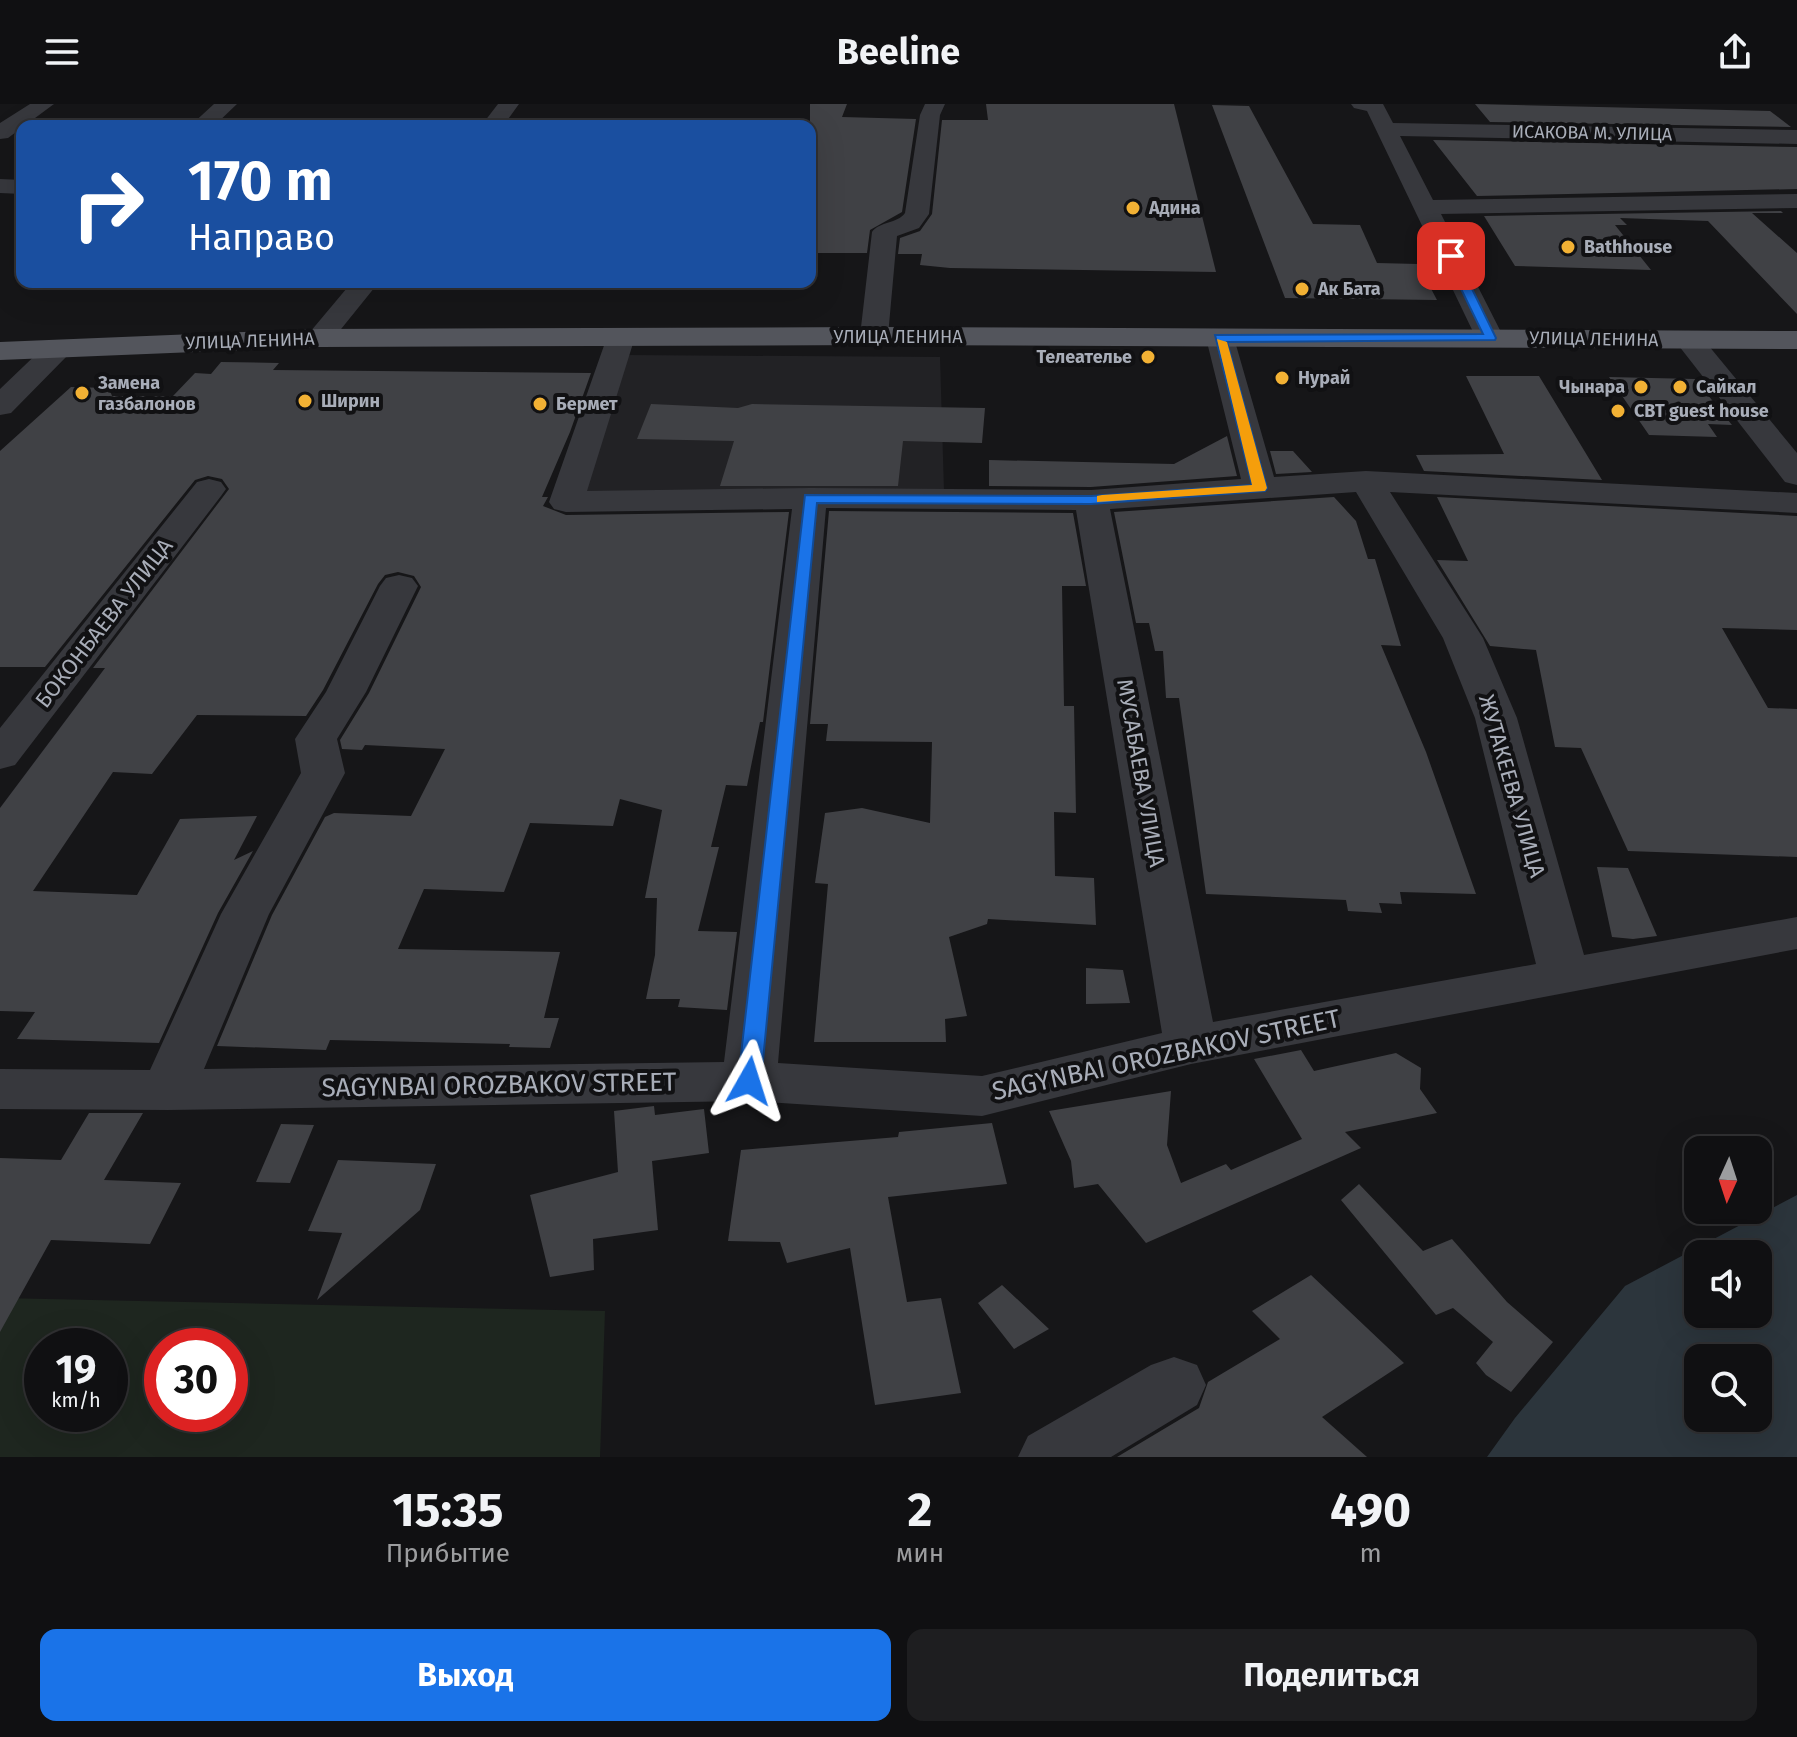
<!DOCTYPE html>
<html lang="ru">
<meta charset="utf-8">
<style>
body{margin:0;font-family:"Fira Sans",sans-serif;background:#1e1e20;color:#f1f3f6;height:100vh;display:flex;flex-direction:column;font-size:30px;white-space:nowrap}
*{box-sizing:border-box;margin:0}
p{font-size:26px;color:#9c9d9f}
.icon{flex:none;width:44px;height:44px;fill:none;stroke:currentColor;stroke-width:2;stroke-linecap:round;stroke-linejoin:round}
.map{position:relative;height:1353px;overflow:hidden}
.sheet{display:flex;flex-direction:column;background:#101012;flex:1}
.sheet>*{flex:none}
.guide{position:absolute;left:16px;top:16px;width:800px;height:168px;border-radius:16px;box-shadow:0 8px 32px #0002,0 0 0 2px #303032;background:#1a4fa0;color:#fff;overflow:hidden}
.needle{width:52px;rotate:183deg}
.tools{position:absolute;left:1684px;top:1032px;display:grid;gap:16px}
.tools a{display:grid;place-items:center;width:88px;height:88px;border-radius:16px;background:#101012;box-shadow:0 8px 32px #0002,0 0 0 2px #303032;font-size:40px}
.speed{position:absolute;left:24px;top:1224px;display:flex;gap:16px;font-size:40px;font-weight:700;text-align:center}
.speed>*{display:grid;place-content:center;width:104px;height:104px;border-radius:50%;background:#101012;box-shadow:0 8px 32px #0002,0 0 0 2px #303032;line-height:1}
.speed small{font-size:20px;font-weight:400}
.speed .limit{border:12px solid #d22;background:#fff;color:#111}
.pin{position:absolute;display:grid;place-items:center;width:68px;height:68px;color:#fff;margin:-34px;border-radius:16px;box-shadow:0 4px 12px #0006}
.me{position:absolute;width:88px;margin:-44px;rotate:6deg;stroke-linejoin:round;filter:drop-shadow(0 0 6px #0008)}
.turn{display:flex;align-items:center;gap:28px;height:168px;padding:0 40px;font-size:36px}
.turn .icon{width:104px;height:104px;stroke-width:2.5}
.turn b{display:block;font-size:56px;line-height:68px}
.eta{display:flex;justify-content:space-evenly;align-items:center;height:136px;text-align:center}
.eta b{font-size:48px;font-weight:700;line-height:56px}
.primary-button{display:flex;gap:16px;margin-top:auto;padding:16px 40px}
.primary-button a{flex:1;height:92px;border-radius:16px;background:#1a73e8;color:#fff;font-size:32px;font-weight:700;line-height:92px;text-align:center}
.primary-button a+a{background:#1e1e20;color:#f1f3f6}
header{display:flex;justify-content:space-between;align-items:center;height:104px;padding:0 40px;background:#101012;font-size:36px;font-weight:700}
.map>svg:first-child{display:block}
.built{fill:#222225}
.green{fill:#1e261f;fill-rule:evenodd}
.water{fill:#2c353c;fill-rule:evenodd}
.building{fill:#404145}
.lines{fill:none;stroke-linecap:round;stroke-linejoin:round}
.minor{fill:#37383d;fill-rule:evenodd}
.major{fill:#53555c;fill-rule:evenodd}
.route{fill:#1a73e8;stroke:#114b97;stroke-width:2}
.slow{fill:#f59e0b}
.poi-dot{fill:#f2b134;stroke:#111113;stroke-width:3}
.labels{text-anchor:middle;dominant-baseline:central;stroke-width:8;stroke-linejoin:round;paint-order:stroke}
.far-street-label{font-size:18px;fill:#a8adb8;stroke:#111113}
.far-poi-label{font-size:18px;font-weight:bold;fill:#a8adb8;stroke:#111113;text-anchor:start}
.street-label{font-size:22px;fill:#a8adb8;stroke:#111113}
.near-street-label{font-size:26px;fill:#a8adb8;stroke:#111113}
</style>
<header><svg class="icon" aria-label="menu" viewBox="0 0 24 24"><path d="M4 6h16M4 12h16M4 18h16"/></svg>Beeline<svg class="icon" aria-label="share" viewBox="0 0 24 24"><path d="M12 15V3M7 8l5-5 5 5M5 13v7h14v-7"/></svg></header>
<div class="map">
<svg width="1797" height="1353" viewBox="0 0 1797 1353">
<rect width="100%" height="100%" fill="#161618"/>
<path class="built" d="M625 251 940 253 944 387 578 388Z"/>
<path class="green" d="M0 1194 605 1207 600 1353H0ZM42 1242H110V1310H42ZM162 1242H230V1310H162Z"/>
<path class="water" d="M1797 1091V1353H1487L1515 1314 1625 1182ZM1698 1150H1758V1210H1698ZM1698 1254H1758V1314H1698Z"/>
<path class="building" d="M810 0H847L842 13 916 15 902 108 870 126 867 149H810Z
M986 0H1174L1216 168 950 164 920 161 922 150H898L900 134 920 127 932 110 942 16H988Z
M1475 0 1770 7 1791 23 1490 18Z
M1212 1 1249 2 1313 120 1360 121 1377 159 1418 160 1437 196 1285 194Z
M1433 36 1797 43V85L1477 92Z
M1781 107 1783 109H1752L1797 149V210L1708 117 1620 114 1627 121H1615L1651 166 1515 162 1484 112Z
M221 258 279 259 273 266 591 269 570 328 542 393H548L543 402 566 411 789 408 763 618H760L747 682 726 681 711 743H719L698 827 737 828 727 906 678 903 680 895H646L655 851 657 794H645L662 706 620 695 613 722 530 719 504 788 424 785 398 845 560 848 544 914H559L550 944 509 943 510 940 330 936 326 946 217 942 272 811 325 713 334 709 411 712 445 645 365 641 362 646 342 645 340 636 369 589 421 483 414 472 398 468 385 471 378 480 323 586 306 612 197 611 152 670 113 668 33 787 137 791 180 715 257 712 234 756 253 747 218 809 159 939 17 935 35 908 0 907V704L105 564H93L229 385 222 375 208 372 195 376 45 563H0V347L71 283 109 284 112 292H173L195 269 211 270Z
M1466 272H1539L1602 376 1424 367 1416 351 1504 350Z
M1609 273 1695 275 1732 321 1708 320 1717 333 1649 331Z
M651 300 738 304 752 300 985 304 982 339 903 337 898 382H720L734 337 637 335Z
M1227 332 1237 372 1091 383 989 382V356L1174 360Z
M1270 347H1293L1312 368 1276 370Z
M1334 393 1356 417 1368 455H1375L1401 542 1381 541 1426 648 1476 790 1400 788 1402 800 1379 799 1382 809 1348 807 1346 796 1206 790 1179 594H1166L1163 547H1155L1149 519H1136L1114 408Z
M1437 393 1797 412V526L1722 524 1768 604 1797 605V753L1628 747 1581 644 1555 643 1536 546 1490 542 1437 456 1468 457Z
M829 407 1073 409 1086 482H1062L1064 602H1074L1076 709 1054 708 1055 772 1094 774 1096 821 988 815 987 820 949 833 967 912 945 915 946 938H814L828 780 815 779 825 709 862 704 930 719 932 638 826 637 828 620H810Z
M1597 763 1628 764 1657 832 1633 835 1612 833Z
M1086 864 1123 866 1130 899 1086 900Z
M1301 946 1314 967 1396 949 1421 964 1420 985 1437 1009 1345 1028 1361 1044 1146 1139 1098 1080 1074 1084 1071 1057 1049 1007 1171 987 1167 1041 1181 1079 1226 1060 1231 1066 1302 1035 1254 955Z
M654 1002 655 1011 704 1005 709 1049 652 1057 658 1126 593 1135 594 1166 550 1173 530 1091 618 1068 614 1007Z
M89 1009H143L104 1076 181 1079 150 1140 51 1136 0 1228V1054L61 1056Z
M992 1019 1007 1080 888 1093 907 1198 941 1194 961 1289 875 1301 850 1144 787 1159 780 1138 728 1137 741 1046 898 1033 899 1028Z
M281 1020 314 1021 290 1079 256 1078Z
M338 1056 436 1060 420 1106 317 1196 342 1129 308 1127Z
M1359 1080 1423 1147 1452 1135 1507 1198 1553 1238 1511 1288 1486 1271 1476 1259 1493 1238 1453 1204 1436 1211 1341 1096Z
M1311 1171 1404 1259 1322 1313 1367 1353H1117L1199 1304 1208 1278 1280 1235 1252 1207Z
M1002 1181 1049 1225 1014 1245 978 1199Z"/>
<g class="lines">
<path class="minor" d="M30 0H54L8 34 0 35V19Z
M214 0H237L214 22H190Z
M498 0H519L503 22H481Z
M925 0H945L940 11 929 110 919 124 897 132 888 232 884 238 874 241 864 238 860 232 872 128C880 117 897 120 905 109L920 11Z
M1351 0H1383L1393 19 1797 26V40L1400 32 1433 96 1797 90V104L1441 110 1504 234 1500 240 1490 243 1480 240 1476 234 1367 7 1354 4Z
M0 75 22 76V90L0 89Z
M352 178H379L329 240 319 243 309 240 305 234Z
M621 224 631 227 635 233 587 387 810 384 1091 386 1241 375 1206 234 1210 228 1220 225 1230 228 1234 234 1274 373 1366 367 1797 389V409L1390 388 1483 534 1517 614 1584 851 1797 813V845L1191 960 982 1012 749 997 168 1006 0 1005V965L150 966 221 810 301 669 295 635 326 588 380 482 386 474 399 471 412 474 418 482 366 588 337 635 345 669 269 810 204 965 724 958 792 405 566 408 554 405 549 398 607 233 611 227ZM1356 388 1443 534 1475 614 1536 860 1213 918 1110 405ZM826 404 1076 406 1162 929 982 972 778 959Z
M1689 227 1699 230 1797 349V381L1785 378 1679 242 1675 236 1679 230Z
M58 236 68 239 73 245 68 251 11 309 0 311V285L48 239Z
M209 375 221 378 226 385 221 392 15 661 0 665V624L197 378Z
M1174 1253 1197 1261 1206 1281 1197 1301 1111 1353H1018L1028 1332 1151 1261Z"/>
<path class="major" d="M874 223 1797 227V245L874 241 319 243 0 256V238L319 225Z"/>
</g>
<path class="route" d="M1451 149 1456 152 1496 234 1495 236 1227 238 1267 384 1265 387 1091 400 817 399 761 977 757 982H741L738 977 805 391 1091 392 1252 381 1215 231 1483 230 1445 152Z"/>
<path class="slow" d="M1217 235 1227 238 1267 384 1265 387 1097 398V392L1102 391 1252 381Z"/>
<g class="poi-dot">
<circle cx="1133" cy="104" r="8"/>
<circle cx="1568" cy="143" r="8"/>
<circle cx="1302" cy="185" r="8"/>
<circle cx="1148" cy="253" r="8"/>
<circle cx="1282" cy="274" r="8"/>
<circle cx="1641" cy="283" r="8"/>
<circle cx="1680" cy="283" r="8"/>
<circle cx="82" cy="289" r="8"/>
<circle cx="305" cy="297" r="8"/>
<circle cx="540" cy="300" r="8"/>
<circle cx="1618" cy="307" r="8"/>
</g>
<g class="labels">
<g class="far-street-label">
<text transform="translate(1592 29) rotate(1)">ИСАКОВА М. УЛИЦА</text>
<text x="898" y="233">УЛИЦА ЛЕНИНА</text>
<text transform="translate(1594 235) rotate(1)">УЛИЦА ЛЕНИНА</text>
<text transform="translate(250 237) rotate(-2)">УЛИЦА ЛЕНИНА</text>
</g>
<g class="far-poi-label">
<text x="1149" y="104">Адина</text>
<text x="1584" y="143">Bathhouse</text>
<text x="1318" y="185">Ак Бата</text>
<text x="1132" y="253" text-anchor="end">Телеателье</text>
<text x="1298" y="274">Нурай</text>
<text x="98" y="279">Замена<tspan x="98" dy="21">газбалонов</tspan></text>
<text x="1625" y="283" text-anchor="end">Чынара</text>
<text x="1696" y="283">Сайкал</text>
<text x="321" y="297">Ширин</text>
<text x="556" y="300">Бермет</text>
<text x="1634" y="307">CBT guest house</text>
</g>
<g class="street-label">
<text transform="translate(104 519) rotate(-52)">БОКОНБАЕВА УЛИЦА</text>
<text transform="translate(1141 669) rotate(80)">МУСАБАЕВА УЛИЦА</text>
<text transform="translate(1512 682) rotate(74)">ЖУТАКЕЕВА УЛИЦА</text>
</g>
<g class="near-street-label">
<text transform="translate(1166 951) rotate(-12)">SAGYNBAI OROZBAKOV STREET</text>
<text transform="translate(499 981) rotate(-1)">SAGYNBAI OROZBAKOV STREET</text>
</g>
</g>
</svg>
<div class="tools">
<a><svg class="needle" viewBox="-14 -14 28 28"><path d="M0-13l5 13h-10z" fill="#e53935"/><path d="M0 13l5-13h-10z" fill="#9c9d9f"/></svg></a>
<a><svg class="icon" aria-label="sound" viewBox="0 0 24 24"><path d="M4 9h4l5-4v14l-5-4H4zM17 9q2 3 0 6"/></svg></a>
<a><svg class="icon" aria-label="search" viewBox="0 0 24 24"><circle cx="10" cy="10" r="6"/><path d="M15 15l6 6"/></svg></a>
</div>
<div class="speed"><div>19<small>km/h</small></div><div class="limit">30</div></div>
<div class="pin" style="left:1451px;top:152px;background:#d93025"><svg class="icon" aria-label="arrive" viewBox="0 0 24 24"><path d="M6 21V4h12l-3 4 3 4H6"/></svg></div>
<svg class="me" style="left:749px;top:977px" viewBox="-20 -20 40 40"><path d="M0-17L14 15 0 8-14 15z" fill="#1a73e8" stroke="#fff" stroke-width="4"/></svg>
<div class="guide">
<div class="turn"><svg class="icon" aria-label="right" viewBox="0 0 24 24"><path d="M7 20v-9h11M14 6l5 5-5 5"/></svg><div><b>170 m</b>Направо</div></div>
</div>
</div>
<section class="sheet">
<div class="eta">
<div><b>15:35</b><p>Прибытие</p></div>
<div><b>2</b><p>мин</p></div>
<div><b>490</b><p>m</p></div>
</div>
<div class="primary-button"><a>Выход</a><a>Поделиться</a></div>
</section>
